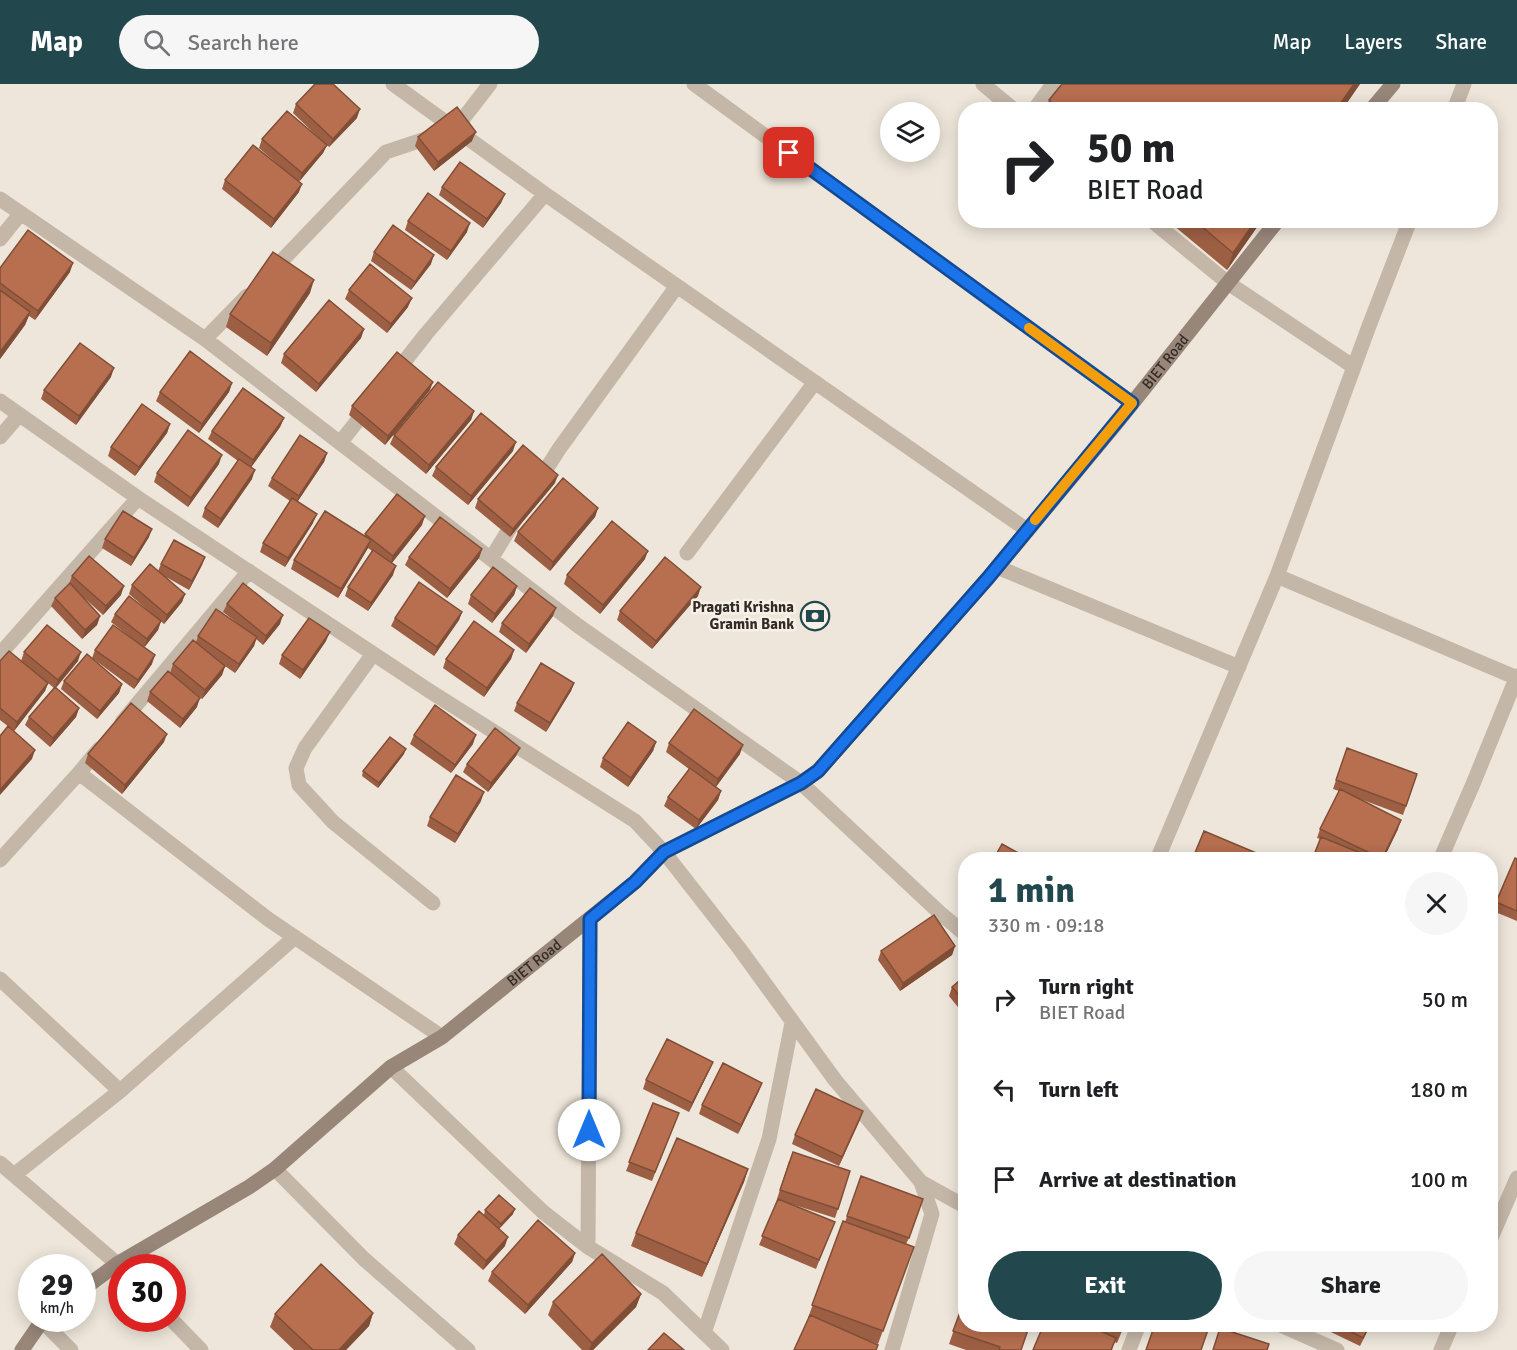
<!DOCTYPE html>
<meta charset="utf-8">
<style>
body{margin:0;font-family:Signika,sans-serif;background:#f6f6f6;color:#202124;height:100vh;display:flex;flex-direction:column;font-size:22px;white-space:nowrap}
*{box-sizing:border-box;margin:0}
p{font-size:20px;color:#757577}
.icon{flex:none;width:33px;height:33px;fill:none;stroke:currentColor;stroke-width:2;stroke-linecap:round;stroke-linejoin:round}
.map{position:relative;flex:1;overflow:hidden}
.side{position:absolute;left:958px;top:768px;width:540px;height:480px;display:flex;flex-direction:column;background:#fff;border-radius:24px;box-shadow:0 3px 15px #0003}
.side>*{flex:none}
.top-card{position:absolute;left:958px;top:18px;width:540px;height:126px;border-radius:24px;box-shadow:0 3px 15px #0003;background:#fff;color:#202124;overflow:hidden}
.buttons{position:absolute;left:880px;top:18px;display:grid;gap:12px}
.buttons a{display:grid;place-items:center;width:60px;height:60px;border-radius:50%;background:#fff;box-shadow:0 3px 15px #0003;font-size:30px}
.speed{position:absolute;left:18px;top:1170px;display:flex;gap:12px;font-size:30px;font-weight:700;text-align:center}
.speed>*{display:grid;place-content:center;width:78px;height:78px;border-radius:50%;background:#fff;box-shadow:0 3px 15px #0003;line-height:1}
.speed small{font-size:15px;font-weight:400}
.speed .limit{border:9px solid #d22;background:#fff;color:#111}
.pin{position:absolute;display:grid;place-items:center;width:51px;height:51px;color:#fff;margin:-26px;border-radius:12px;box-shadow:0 3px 9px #0006}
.me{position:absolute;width:66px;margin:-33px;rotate:0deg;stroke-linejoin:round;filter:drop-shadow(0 0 4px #0008)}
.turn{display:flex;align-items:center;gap:21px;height:126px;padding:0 30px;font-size:27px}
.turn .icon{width:78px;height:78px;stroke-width:2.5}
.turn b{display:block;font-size:42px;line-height:51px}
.round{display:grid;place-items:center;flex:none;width:63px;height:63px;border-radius:32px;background:#f6f6f6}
.headline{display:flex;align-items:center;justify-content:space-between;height:102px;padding:0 30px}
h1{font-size:36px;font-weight:800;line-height:45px;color:#22484e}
.cta{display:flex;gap:12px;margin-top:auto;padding:12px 30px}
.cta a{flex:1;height:69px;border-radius:36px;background:#22484e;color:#fff;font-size:24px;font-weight:800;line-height:69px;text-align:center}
.cta a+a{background:#f6f6f6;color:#202124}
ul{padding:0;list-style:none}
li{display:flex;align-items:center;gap:18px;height:90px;padding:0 30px}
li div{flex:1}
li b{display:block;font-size:22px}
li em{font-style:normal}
header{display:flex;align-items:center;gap:36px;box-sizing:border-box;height:84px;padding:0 30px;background:#22484e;color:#fff}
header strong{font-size:28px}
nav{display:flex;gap:33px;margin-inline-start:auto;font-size:21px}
.search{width:420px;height:54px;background:#f6f6f6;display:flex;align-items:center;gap:15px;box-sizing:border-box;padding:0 21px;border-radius:33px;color:#757577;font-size:22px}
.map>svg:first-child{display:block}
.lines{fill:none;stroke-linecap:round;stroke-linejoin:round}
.street{stroke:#c4b7a8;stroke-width:15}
.secondary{stroke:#988679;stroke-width:15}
.wall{fill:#9d5f44}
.shaded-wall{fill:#804e37}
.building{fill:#b76f4f;stroke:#804e37;stroke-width:1.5}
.route-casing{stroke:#114b97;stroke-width:15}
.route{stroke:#1a73e8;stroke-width:10}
.slow{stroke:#f59e0b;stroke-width:10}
.labels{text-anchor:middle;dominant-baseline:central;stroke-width:5;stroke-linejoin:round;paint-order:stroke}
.street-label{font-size:15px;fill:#322b27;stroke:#f6f0e6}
.poi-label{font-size:15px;font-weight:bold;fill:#322b27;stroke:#f6f0e6;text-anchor:end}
</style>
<header>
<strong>Map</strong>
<div class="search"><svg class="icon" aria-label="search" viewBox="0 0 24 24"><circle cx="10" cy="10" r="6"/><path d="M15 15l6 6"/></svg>Search here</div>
<nav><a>Map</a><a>Layers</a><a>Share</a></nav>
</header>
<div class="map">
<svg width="1517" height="1266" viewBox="0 0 1517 1266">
<rect width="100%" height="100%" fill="#eee6da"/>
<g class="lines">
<path class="street" d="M393 0 545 110 1027 446
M694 0 1132 319
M983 0 1014 26
M1034 26 1053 0
M1454 26 1464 0
M0 115 205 255 577 541 801 699 940 829 966 851
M1151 136 1228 199 1354 283
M0 155 21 129
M270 189 386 68 455 45 490 0
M205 255 247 212
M393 292 426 250 545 110
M0 317 138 414 428 606 635 737 664 768 739 864 835 996 921 1098 966 1123
M0 353 19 331
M340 359 369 322
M538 398 559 365 677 202
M687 469 815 298
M491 475 516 434
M997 483 1239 583
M1277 492 1517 594
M0 570 138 414
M373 570 305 664 296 684 299 701 333 738 433 819
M122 638 249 487
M99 665 79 689 268 835 442 953
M0 776 79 689
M1157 776 1277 492 1369 242 1410 136
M1440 776 1473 700 1517 592
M0 895 120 1007
M391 983 543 1128 588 1163 663 1209 722 1266
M0 1079 122 1184
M275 1085 364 1175 468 1266
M14 1091 120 1007 295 853
M1491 1154 1517 1094
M588 1163 590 835
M170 1234 201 1266
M41 1236 71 1266
M1278 1240 1337 1266
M704 1249 769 1055 792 939
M892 1266 932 1130 921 1098
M1129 1266 1139 1240
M1441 1266 1452 1240"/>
<g class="secondary">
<path d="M1371 26 1393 0"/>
<path id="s1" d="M82 1206 117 1180 249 1103 275 1085 391 983 442 953 635 798 664 768 801 699 818 687 988 494 1119 336 1278 136"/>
<path d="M22 1266 44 1234"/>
</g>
</g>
<path class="wall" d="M1062 0H1360L1342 26H1045L1049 16Z
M296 20 357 34 329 63 327 61 323 69 299 97V108L271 144 222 105 225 96 281 83 259 64 262 55 323 58 293 29Z
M418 53 472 57 434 87 415 62Z
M442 103 505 110 501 119 483 144 439 111Z
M1167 136H1262L1227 186Z
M408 137 467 148 447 176 405 146Z
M374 168 431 180 411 206 371 177Z
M0 184 70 188 35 236 29 232 25 241 0 275Z
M349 206 408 223 387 249 345 215Z
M310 209 267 272 226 243 230 230Z
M364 245 361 254 316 308 281 279 284 270Z
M111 293 76 341 41 315 44 306Z
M232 299 229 308 199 349 156 317 160 308Z
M430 306 385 361 349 331 352 322Z
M474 327 471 336 426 390 390 360 394 351Z
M284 334 280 343 251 383 252 395 218 444 202 433 205 424 238 377 208 355 212 347Z
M170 340 167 349 135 392 108 372 111 363Z
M513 367 468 421 432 392 436 383Z
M327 369 324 378 298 417 313 439 285 483 260 468 263 459 290 417 268 402 272 394Z
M219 380 188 423 154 398 157 389Z
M555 399 510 453 475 424 478 415Z
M598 424 595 433 550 487 514 457 518 448Z
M422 441 392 479 393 491 368 527 345 512 348 503 372 467 368 464 338 514 291 485 294 476 365 452V450Z
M149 453 131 482 102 464 105 455Z
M482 465 479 474 447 514 405 481 409 473Z
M205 473 202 481 189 506 166 493 185 510 182 518 164 540 129 510 132 501 158 487 161 480Z
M645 475 600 530 564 500 567 491Z
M72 492 121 511 103 531 81 511 100 532 97 541 82 555 51 522 55 514 69 500Z
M517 502 514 511 492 539 468 520 471 511Z
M698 512 652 565 617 536 620 527Z
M227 520 280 540 263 561 256 555 254 562 235 589 225 582 222 591 202 615 170 589 173 580 196 558 198 552 237 539 223 528Z
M462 528 459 536 434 572 391 542 395 534Z
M115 530 161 537 158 546 144 563 152 580 134 605 92 574 95 566 129 552 111 538Z
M553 532 526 569 499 548 502 539Z
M326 557 300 595 279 580 282 571Z
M514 566 511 575 484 613 443 584 446 575Z
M24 568 78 577 56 604 79 624 76 633 50 663 25 641 29 633 54 604 48 599 45 607 14 647 0 636V577H21Z
M64 597 122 600 119 609 97 635 61 605Z
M574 599 571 607 546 648 514 627 517 619Z
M150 608 197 623 180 644 147 617Z
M414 651 473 660 451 689 410 660Z
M164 658 122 710 85 679 88 670Z
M656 658 653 667 628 703 600 683 603 674Z
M669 659 740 670 716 703 721 707 718 716 696 745 664 722 668 713 689 685 666 668Z
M520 664 516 672 488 708 463 688 467 680Z
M1347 664 1417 690 1403 731 1360 715 1398 745 1383 776H1312L1320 755 1317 754 1320 745 1339 707 1333 705Z
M404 670 378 704 362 692 363 687Z
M481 717 455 759 427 742 430 733Z
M1517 775V837L1493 827 1496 818Z
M955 862 952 871 900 907 878 876 881 867Z
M966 891V933L949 912 952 903Z
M713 978 709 987 689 1028 643 1005 646 996Z
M759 1007 738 1050 699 1030 702 1021Z
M653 1019 679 1029 652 1097 626 1087Z
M863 1027 839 1082 792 1060 795 1051Z
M789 1077 838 1125 835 1134 788 1119 831 1147 816 1185 759 1161 778 1116 777 1115Z
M748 1085 744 1098 702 1193 631 1162 636 1149Z
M861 1092 909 1154 906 1160 914 1163 878 1260 808 1234 843 1137 845 1138Z
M485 1126 513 1130 499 1145 484 1131Z
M458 1151 505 1162 483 1186 454 1160Z
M575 1169 572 1178 525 1230 488 1197 492 1188Z
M641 1210 636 1223 593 1266H582L548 1231 553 1218Z
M966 1211 1021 1266H966L949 1260Z
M373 1229 369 1242 346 1266H294L270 1243 275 1230Z
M1044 1240H1125L1117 1259 1114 1258 1112 1266H1033Z
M1314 1240H1371L1360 1262Z"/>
<path class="shaded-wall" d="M1354 0H1360L1342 26H1336Z
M360 25 357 34 329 63 333 55Z
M476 48 472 57 434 87 438 78Z
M327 61 323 69 299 98 302 89Z
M302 100 299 108 271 144 274 135Z
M505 110 501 119 483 144 487 135Z
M1256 136H1262L1227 186 1233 169Z
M470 139 467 148 447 176 451 167Z
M434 171 431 180 411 206 415 198Z
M73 179 70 188 35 236 38 227Z
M314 196 310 209 267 272 271 259Z
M412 214 408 223 387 249 391 240Z
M30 228 25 241 0 275V268Z
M364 245 361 254 316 308 319 300Z
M114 284 111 293 76 341 79 332Z
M433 298 430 306 385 361 388 352Z
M232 299 229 308 199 349 202 340Z
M474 327 471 336 426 390 429 381Z
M284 334 280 343 250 385 253 376Z
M170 340 167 349 135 392 139 383Z
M516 358 513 367 468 421 471 412Z
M327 369 324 378 295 421 299 412Z
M222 371 219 380 188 423 191 414Z
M255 386 252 395 218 444 221 435Z
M558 391 555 399 510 453 513 445Z
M598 424 595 433 550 487 553 478Z
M317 430 313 439 285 483 288 474Z
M425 432 422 441 390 481 393 472Z
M152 445 149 453 131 482 134 474Z
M371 456 368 464 338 514 341 505Z
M482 465 479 474 447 514 450 505Z
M648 467 645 475 600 530 603 521Z
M205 473 202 481 189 506 192 497Z
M396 482 393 491 368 527 371 519Z
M124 502 121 511 103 531 106 522Z
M517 502 514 511 492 539 495 530Z
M701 503 698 512 652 565 656 557Z
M185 510 182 518 164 540 167 531Z
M556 524 553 532 526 569 529 560Z
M462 528 459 536 434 572 437 563Z
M283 531 280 540 263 561 266 552Z
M100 532 97 541 82 555 85 546Z
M161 537 158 546 144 564 147 555Z
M330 548 326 557 300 595 303 586Z
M257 553 254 562 235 589 239 580Z
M514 566 511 575 484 613 487 604Z
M81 568 78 577 55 604 58 596Z
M155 571 152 580 134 605 138 596Z
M225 582 222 591 202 615 205 606Z
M48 599 45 607 14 647 17 638Z
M574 599 571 607 546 648 550 639Z
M122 600 119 609 97 635 100 627Z
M200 614 197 623 180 644 183 635Z
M79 624 76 633 50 663 53 654Z
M167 650 164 658 122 710 125 701Z
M476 651 473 660 451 689 455 681Z
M656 658 653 667 628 703 631 694Z
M743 661 740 670 715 704 718 695Z
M520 664 516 672 488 708 491 699Z
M406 665 404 670 378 704 379 699Z
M35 666 32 675 0 711V706Z
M721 707 718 716 696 745 699 736Z
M484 708 481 717 455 759 458 750Z
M1401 736 1398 745 1383 776H1382Z
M955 862 952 871 900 907 903 899Z
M713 978 709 987 689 1028 692 1019Z
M762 999 759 1007 738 1050 741 1041Z
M863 1027 860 1036 839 1082 842 1073Z
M748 1085 744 1098 702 1193 707 1180Z
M515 1125 513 1130 499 1145 501 1140Z
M508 1153 505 1162 483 1186 486 1177Z
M575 1169 572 1178 525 1230 528 1221Z
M641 1210 636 1223 593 1266H589L592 1259Z
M373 1229 369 1242 346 1266H339Z"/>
<path class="building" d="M315 0H333L360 25 333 55 296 20Z
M1062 0H1354L1336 26H1060L1049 16Z
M457 23 476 48 438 78 418 53Z
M287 27 327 61 302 89 262 55Z
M253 61 302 100 274 135 225 96Z
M460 78 505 110 487 135 442 103Z
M428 109 470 139 451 167 408 137Z
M1194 136H1256L1233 169Z
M393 141 434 171 415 198 374 168Z
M28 146 73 179 38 227 0 199V184Z
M273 168 314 196 271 259 230 230Z
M370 180 412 214 391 240 349 206Z
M0 206 30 228 0 268Z
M329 216 364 245 319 300 284 270Z
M80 259 114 284 79 332 44 306Z
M190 267 232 299 202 340 160 308Z
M397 268 433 298 388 352 352 322Z
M438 298 474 327 429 381 394 351Z
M243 304 284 334 253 376 212 347Z
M142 320 170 340 139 383 111 363Z
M481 329 516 358 471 412 436 383Z
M188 346 222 371 191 414 157 389Z
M300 351 327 369 299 412 272 394Z
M523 361 558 391 513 445 478 415Z
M239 375 255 386 221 435 205 424Z
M563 394 598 424 553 478 518 448Z
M397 410 425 432 393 472 365 450Z
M292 414 317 430 288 474 263 459Z
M123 427 152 445 134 474 105 455Z
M325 427 371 456 341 505 294 476Z
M440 433 482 465 450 505 409 473Z
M612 437 648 467 603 521 567 491Z
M174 456 205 473 192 497 161 480Z
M373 466 396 482 371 519 348 503Z
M89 472 124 502 106 522 72 492Z
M665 473 701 503 656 557 620 527Z
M150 480 185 510 167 531 132 501Z
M493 483 517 502 495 530 471 511Z
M419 498 462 528 437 563 395 534Z
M70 499 100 532 85 546 55 514Z
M243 499 283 531 266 552 227 520Z
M530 504 556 524 529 560 502 539Z
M129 512 161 537 147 555 115 530Z
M216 525 257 553 239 580 198 552Z
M309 534 330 548 303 586 282 571Z
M474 537 514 566 487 604 446 575Z
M47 541 81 568 58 596 24 568Z
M113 541 155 571 138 596 95 566Z
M193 556 225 582 205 606 173 580Z
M9 567 48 599 17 638 0 624V577Z
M87 570 122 600 100 627 64 597Z
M541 579 574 599 550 639 517 619Z
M168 587 200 614 183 635 150 608Z
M55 603 79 624 53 654 29 633Z
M131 619 167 650 125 701 88 670Z
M435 621 476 651 455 681 414 651Z
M694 625 743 661 718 695 669 659Z
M628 638 656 658 631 694 603 674Z
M8 642 35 666 0 706V652Z
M495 644 520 664 491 699 467 680Z
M390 653 406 665 379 699 363 687Z
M1347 664 1417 690 1406 722 1336 696Z
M690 684 721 707 699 736 668 713Z
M456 691 484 708 458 750 430 733Z
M1340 705 1401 736 1382 775 1320 745Z
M1204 747 1273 776H1192Z
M1321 753 1378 776H1312Z
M1002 760 1031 776H993Z
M1515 774 1517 775V827L1496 818Z
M934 831 955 862 903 899 881 867Z
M966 891V920L952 903Z
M667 955 713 978 692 1019 646 996Z
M723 979 762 999 741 1041 702 1021Z
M816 1005 863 1027 842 1073 795 1051Z
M653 1019 679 1029 655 1088 629 1078Z
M677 1054 748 1085 707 1180 636 1149Z
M793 1068 850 1087 838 1125 780 1106Z
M861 1092 923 1115 909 1154 847 1132Z
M499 1111 515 1125 501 1140 485 1126Z
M778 1115 835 1138 819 1176 762 1152Z
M479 1127 508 1153 486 1177 458 1151Z
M538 1136 575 1169 528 1221 492 1188Z
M843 1137 914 1163 883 1247 812 1221Z
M602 1170 641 1210 592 1259 553 1218Z
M321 1180 373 1229 339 1266H313L275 1230Z
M966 1212V1240H1030L1021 1266H999L1000 1263 953 1247Z
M810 1231 878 1261 876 1266H794Z
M1044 1240H1085L1116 1254 1111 1266H1033Z
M1108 1240H1124L1122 1246Z
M1155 1240H1210L1201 1266H1146Z
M1336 1240H1370L1363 1254Z
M1220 1244 1269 1260 1267 1266H1213Z
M664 1249 684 1266H648Z"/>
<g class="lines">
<g class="route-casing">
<path id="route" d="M589 1046 590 835 635 798 664 768 801 699 818 687 988 494 1132 319 789 69"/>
</g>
<use href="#route" class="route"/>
<path class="slow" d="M1029 244 1132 319 1035 436"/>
</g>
<defs>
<g id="bank-ring" transform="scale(1.5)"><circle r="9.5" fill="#f6f0e6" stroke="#22484e" stroke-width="1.5"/><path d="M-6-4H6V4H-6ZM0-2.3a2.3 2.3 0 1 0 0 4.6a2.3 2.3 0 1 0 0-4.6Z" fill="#22484e"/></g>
</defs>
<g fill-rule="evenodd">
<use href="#bank-ring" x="815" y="532"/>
</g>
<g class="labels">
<g class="street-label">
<text stroke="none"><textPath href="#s1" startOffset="1442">BIET Road</textPath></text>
<text stroke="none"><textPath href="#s1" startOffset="560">BIET Road</textPath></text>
</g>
<g class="poi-label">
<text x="794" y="523">Pragati Krishna<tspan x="794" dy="17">Gramin Bank</tspan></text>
</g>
</g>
</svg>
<div class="buttons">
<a><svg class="icon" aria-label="layers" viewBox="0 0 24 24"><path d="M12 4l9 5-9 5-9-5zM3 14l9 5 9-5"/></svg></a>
</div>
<div class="speed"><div>29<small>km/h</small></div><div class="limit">30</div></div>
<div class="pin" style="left:789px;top:69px;background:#d93025"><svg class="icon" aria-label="arrive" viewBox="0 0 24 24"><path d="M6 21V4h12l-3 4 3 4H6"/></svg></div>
<svg class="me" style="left:589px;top:1046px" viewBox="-20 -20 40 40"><circle r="19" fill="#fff"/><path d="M0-13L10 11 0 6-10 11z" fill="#1a73e8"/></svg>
<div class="top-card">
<div class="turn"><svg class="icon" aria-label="right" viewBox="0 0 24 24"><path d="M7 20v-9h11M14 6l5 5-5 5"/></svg><div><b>50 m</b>BIET Road</div></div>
</div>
<section class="side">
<div class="headline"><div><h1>1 min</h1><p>330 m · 09:18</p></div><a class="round"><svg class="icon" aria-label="close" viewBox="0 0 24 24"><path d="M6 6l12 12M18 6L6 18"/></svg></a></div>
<ul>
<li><svg class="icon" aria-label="right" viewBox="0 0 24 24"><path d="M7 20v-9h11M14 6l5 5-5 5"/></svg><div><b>Turn right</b><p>BIET Road</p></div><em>50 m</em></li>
<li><svg class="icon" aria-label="left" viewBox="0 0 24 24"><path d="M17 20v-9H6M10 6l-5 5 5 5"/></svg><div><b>Turn left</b></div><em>180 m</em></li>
<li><svg class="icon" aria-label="arrive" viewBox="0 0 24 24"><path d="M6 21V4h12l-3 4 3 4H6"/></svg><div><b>Arrive at destination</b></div><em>100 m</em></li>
</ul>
<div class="cta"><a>Exit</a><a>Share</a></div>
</section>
</div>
